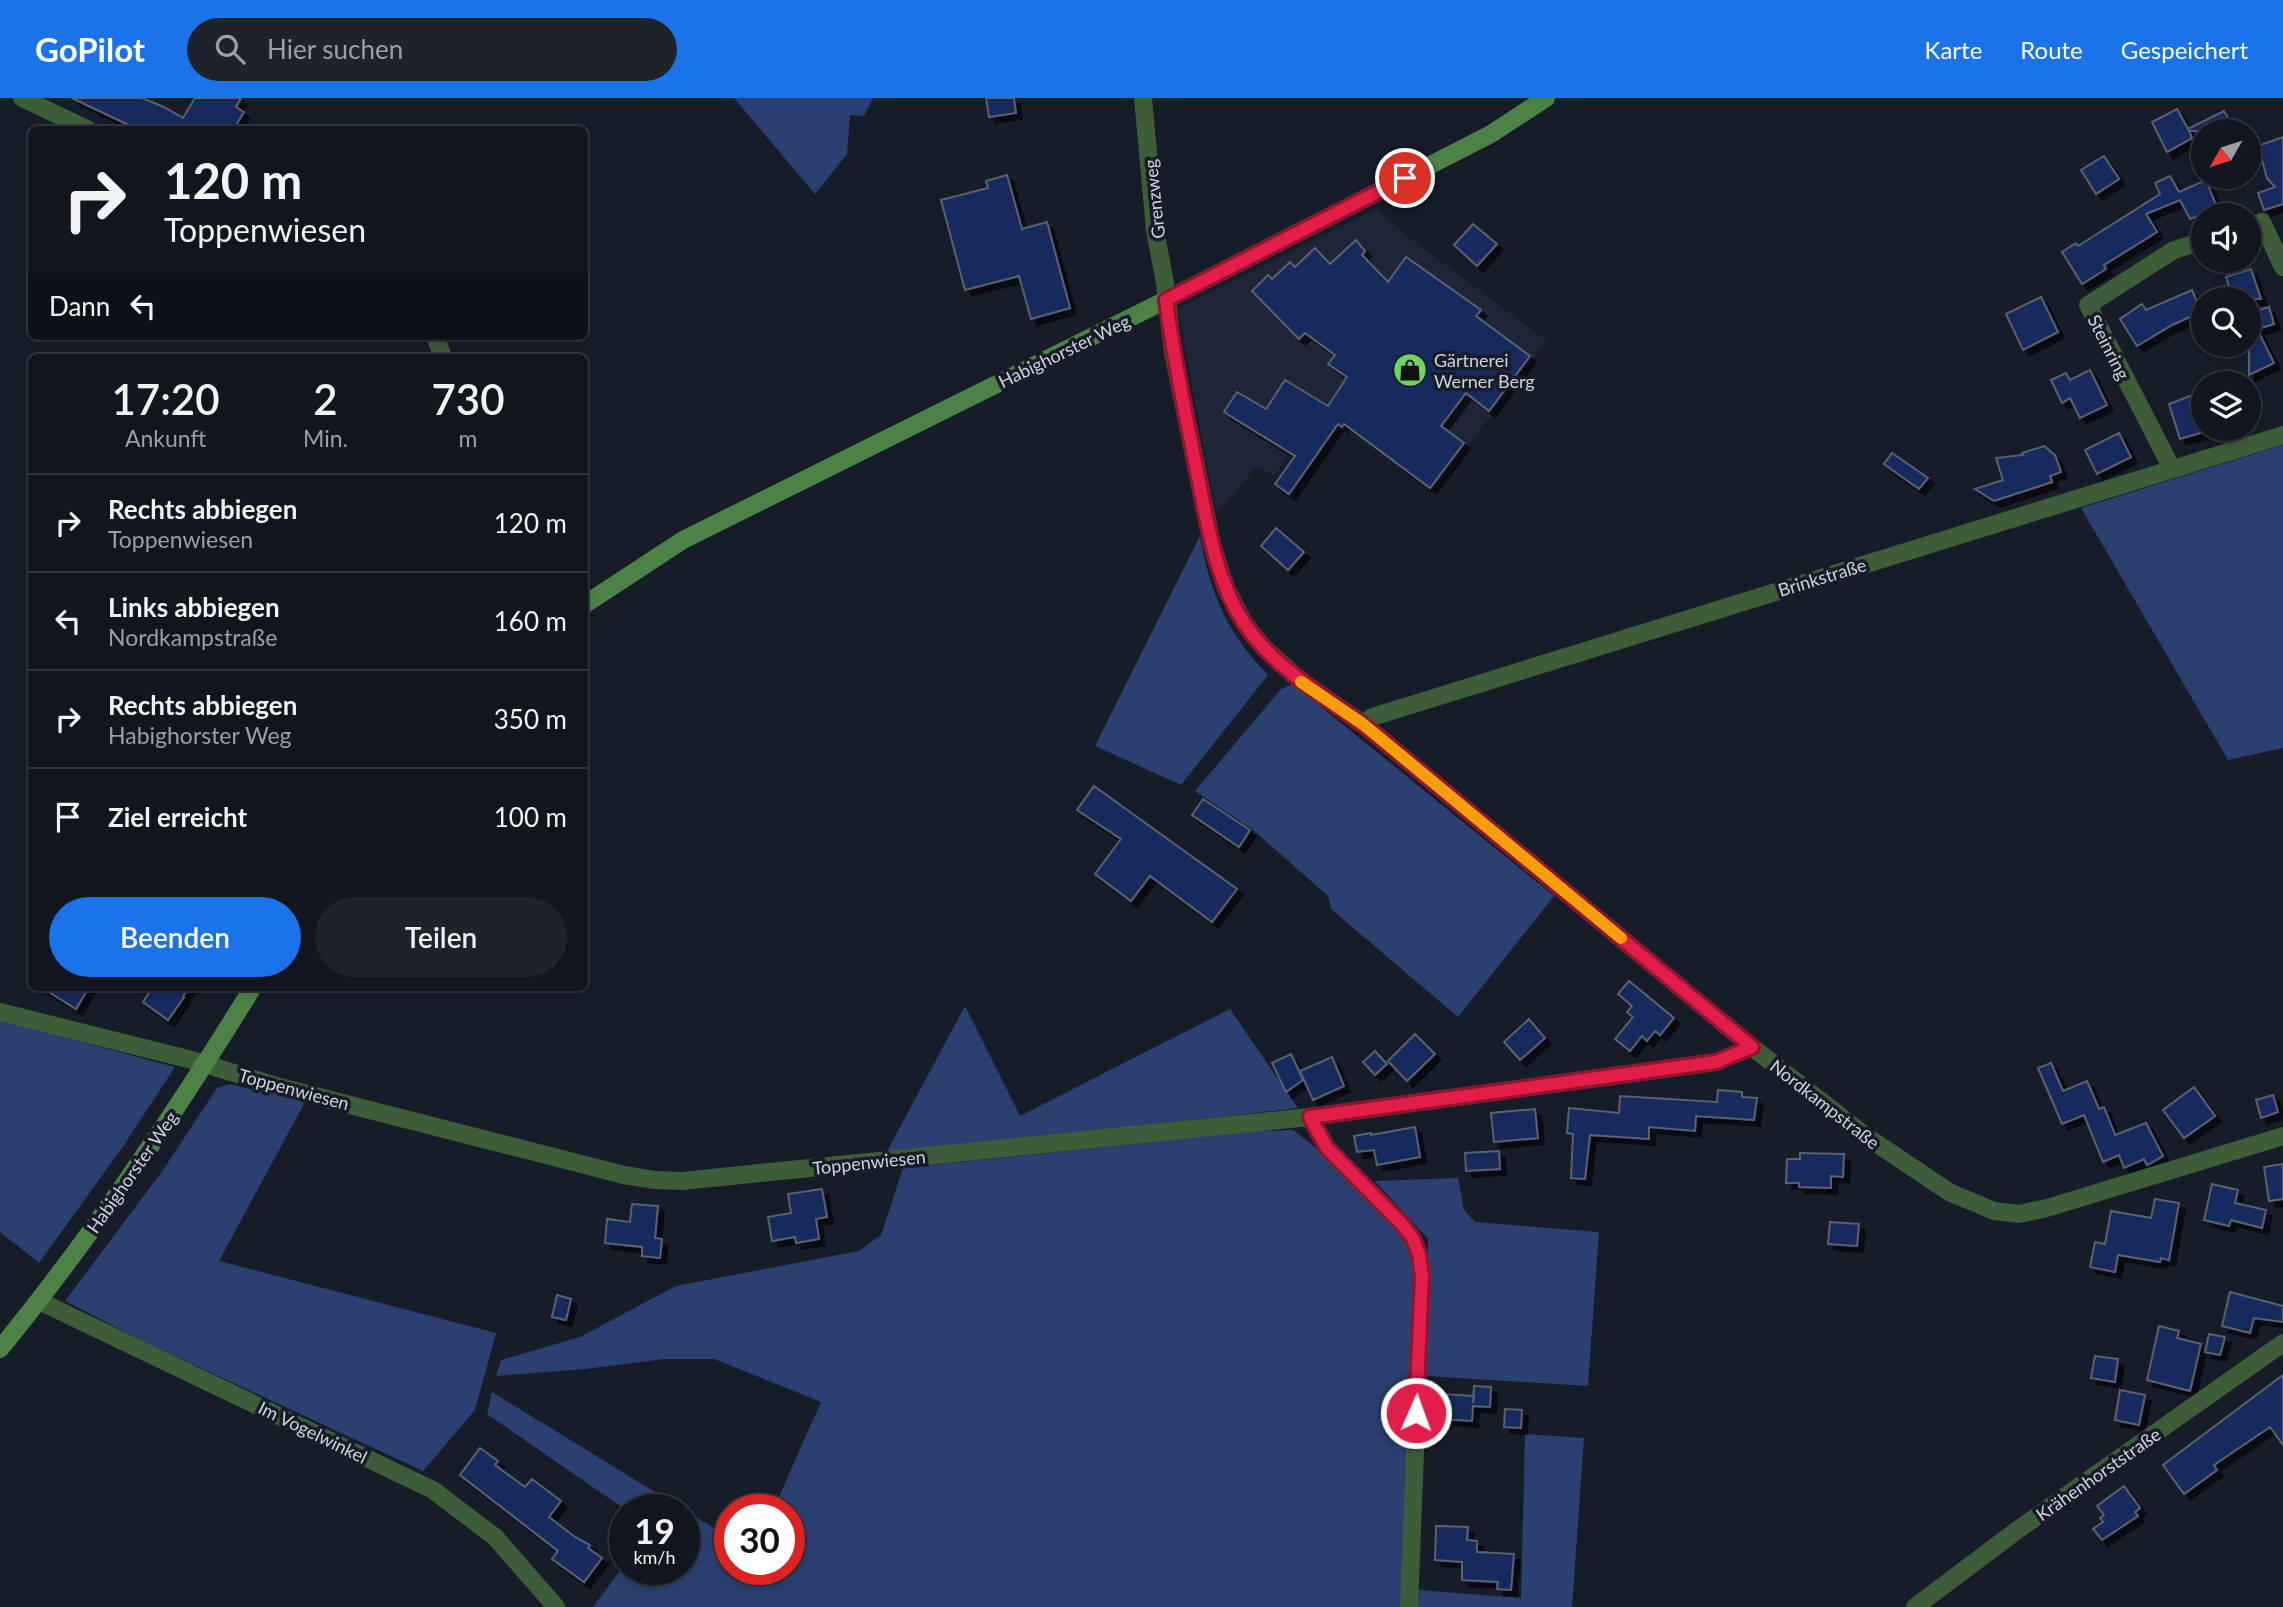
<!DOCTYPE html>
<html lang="de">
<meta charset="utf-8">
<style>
body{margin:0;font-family:Lato,sans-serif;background:#1e222b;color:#f1f3f6;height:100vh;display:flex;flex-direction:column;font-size:26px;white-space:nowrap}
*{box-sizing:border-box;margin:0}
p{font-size:23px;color:#9c9fa4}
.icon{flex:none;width:38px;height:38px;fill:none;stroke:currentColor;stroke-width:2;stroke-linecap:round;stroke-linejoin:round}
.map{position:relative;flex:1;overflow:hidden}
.sheet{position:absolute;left:28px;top:256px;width:560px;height:637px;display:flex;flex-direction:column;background:#10151e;border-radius:10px;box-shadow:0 4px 10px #0003,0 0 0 2px #30343c}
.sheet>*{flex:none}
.hud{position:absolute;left:28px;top:28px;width:560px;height:214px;border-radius:10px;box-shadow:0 4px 10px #0003,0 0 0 2px #30343c;background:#10151e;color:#f1f3f6;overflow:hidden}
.needle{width:46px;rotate:231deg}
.buttons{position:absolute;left:2191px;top:21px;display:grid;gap:14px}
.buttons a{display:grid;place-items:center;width:70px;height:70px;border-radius:50%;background:#10151e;box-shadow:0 4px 10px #0003,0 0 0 2px #30343c;font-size:35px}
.speed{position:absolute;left:609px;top:1396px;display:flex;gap:14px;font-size:35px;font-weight:700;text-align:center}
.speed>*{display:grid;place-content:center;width:91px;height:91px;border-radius:50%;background:#10151e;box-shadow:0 4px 10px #0003,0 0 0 2px #30343c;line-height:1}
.speed small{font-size:18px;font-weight:400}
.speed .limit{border:10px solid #d22;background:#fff;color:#111}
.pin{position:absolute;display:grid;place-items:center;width:60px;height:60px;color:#fff;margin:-30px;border:4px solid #fff;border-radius:50%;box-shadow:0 2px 7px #0007}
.me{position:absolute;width:77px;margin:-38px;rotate:2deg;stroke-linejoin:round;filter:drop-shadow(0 0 5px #0008)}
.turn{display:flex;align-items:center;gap:24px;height:147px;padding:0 21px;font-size:32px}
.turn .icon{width:91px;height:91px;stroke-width:2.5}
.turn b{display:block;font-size:49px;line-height:60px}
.then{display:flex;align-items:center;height:66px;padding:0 21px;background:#0003;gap:14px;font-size:26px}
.eta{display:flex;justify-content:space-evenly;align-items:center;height:119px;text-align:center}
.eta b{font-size:42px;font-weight:600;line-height:49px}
.cta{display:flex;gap:14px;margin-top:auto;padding:14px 21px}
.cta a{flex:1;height:80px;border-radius:42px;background:#1a73e8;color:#fff;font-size:28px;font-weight:600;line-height:80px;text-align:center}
.cta a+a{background:#1e222b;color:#f1f3f6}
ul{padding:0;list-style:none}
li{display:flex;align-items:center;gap:21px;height:98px;padding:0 21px;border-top:2px solid #30343c}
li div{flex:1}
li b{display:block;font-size:26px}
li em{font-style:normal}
header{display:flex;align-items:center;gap:42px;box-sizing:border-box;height:98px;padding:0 35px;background:#1a73e8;color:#fff}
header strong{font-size:33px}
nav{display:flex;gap:38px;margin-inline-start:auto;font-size:24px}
.search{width:490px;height:63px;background:#1e222b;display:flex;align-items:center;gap:18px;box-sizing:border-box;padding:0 24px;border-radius:38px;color:#9c9fa4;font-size:26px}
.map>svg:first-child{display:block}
.built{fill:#1d2537}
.green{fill:#2b4070}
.building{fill:#15295d;stroke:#5a6170;stroke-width:2;filter:url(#shadow)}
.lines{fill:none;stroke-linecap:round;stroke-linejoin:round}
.street{stroke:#3c5d38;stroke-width:18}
.secondary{stroke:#4c8246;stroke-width:18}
.route-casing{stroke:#92132f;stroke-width:18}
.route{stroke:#e11d48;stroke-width:12}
.slow{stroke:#f59e0b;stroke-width:12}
.labels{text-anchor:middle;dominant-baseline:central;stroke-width:7;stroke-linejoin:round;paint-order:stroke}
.street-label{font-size:18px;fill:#cfd3db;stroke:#161c28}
.poi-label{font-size:18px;fill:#cfd3db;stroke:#161c28;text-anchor:start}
</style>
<header>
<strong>GoPilot</strong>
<div class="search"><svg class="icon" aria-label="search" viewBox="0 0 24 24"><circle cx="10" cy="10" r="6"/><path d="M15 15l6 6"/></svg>Hier suchen</div>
<nav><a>Karte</a><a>Route</a><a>Gespeichert</a></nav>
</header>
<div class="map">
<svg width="2283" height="1509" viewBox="0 0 2283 1509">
<defs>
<filter id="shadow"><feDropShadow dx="6" dy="6" stdDeviation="0" flood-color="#0009"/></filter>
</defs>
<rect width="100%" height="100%" fill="#161c28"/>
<path class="built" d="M1377 110 1411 141 1547 243 1433 394 1321 316 1274 378 1256 369 1216 417 1178 211Z"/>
<path class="green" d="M734 0H873L864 18 850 17 847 56 815 96Z
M2283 347V650L2228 662 2081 410Z
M1200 438C1210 495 1227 535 1268 577L1181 687 1095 648Z
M1293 586 1554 798 1458 919 1331 811 1328 798 1252 731 1195 693 1281 591Z
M965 908 1020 1018 1230 911 1298 1010 885 1057Z
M0 922 175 969 124 1047 39 1165 0 1134Z
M229 986 305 1004 219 1163 496 1235 475 1312 423 1373 147 1245 65 1203 163 1072 217 990Z
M1293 1032C1320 1051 1400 1124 1410 1152 1414 1163 1412 1179 1413 1190L1402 1509H593L625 1466V1472H684V1412H626L487 1316 492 1294 730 1440V1472H789V1412H773L821 1304 714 1261H664L585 1271 496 1278 501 1262 580 1239 676 1188 859 1153 881 1137 903 1070 1259 1033Z
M1458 1080 1464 1112 1475 1124 1599 1134 1588 1288 1427 1278 1428 1141 1375 1083Z
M1525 1336 1584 1340 1572 1509H1418L1419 1492 1521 1500Z"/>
<path class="building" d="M72 0H142L164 9 183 20 195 0H241L236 9 244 14 233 32H139Z
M986 0H1014L1016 15 989 19Z
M2177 11 2188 31 2224 13 2233 29 2225 33H2189L2192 40 2167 54 2152 24Z
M2283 39V106L2264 112 2258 95 2275 89 2267 80 2258 48Z
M2104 58 2119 81 2096 96 2081 72Z
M1007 77 1022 131 1047 124 1070 210 1031 221 1019 178 965 192 941 102 988 90 986 83Z
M2170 78 2179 94 2206 82 2217 110 2190 121 2180 102 2146 116 2157 134 2104 167 2106 171 2082 186 2062 154 2076 145 2078 148 2160 96 2155 85Z
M1473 126 1497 146 1477 168 1454 147Z
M1356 142 1365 153 1362 157 1388 184 1406 159 1481 212 1476 218 1530 258 1489 313 1466 295 1441 328 1464 345 1430 390 1344 326 1342 329 1338 326 1289 396 1275 386 1295 358 1224 314 1237 294 1266 311 1285 282 1328 308 1347 279 1328 266 1335 257 1305 235 1299 241 1252 193 1268 177 1272 181 1290 164 1295 169 1315 150 1330 166Z
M2251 171 2261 201H2233L2226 179Z
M2192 192 2201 214 2172 227 2137 248 2120 221 2142 206 2146 212Z
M2041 199 2058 234 2023 252 2006 216Z
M2269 209 2274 226 2257 231 2274 265 2249 277V214L2255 227 2252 214Z
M2090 272 2107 307 2080 320 2070 300 2062 305 2051 282 2066 275 2070 282Z
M2203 293V331L2207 333 2180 341 2169 306Z
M2119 335 2131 359 2097 376 2085 352Z
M2044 348 2055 357 2061 374 2050 378 2052 384 1994 403 1975 391 2003 382 1996 360 2023 357 2022 355Z
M1892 355 1928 380 1919 391 1884 366Z
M1276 430 1304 454 1288 472 1261 448Z
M1094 688 1237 791 1212 824 1150 778 1131 803 1095 776 1121 741 1077 712Z
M1203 701 1250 732 1239 749 1192 717Z
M1629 883 1674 920 1660 937 1655 933 1647 943 1642 938 1630 953 1615 941 1633 919 1627 914 1632 908 1618 896Z
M41 889H89L76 911Z
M153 889H189L183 898 184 899 168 922 143 904Z
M1529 921 1545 940 1520 962 1504 944Z
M1415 936 1435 956 1407 983 1388 963Z
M1375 953 1387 966 1375 977 1363 964Z
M1291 956 1303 982 1286 994 1272 965Z
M1332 959 1344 988 1313 1002 1300 973Z
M2051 965 2063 993 2087 983 2099 1011 2104 1009 2115 1037 2146 1025 2163 1058 2147 1067 2144 1061 2124 1070 2119 1057 2103 1064 2084 1017 2062 1026 2038 970Z
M2194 989 2215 1018 2184 1040 2163 1012Z
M1718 992 1742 994V999L1757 1000 1754 1022 1696 1018 1695 1033 1649 1029V1041L1590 1037 1585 1081 1571 1080 1573 1036 1567 1035 1569 1010 1619 1015 1620 998 1717 1004Z
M2273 997 2278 1014 2261 1020 2256 1002Z
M1535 1011 1538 1040 1494 1044 1491 1015Z
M1415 1029 1420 1059 1377 1067 1374 1052 1357 1054 1354 1038 1371 1035V1037Z
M1499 1053 1500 1071 1466 1073 1465 1055Z
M1800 1055 1844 1056 1843 1079 1831 1078V1090L1799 1089V1085H1786L1787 1061H1800Z
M2283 1066V1101L2269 1103 2264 1069Z
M2212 1086 2238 1092 2235 1105 2266 1112 2262 1130 2231 1122 2229 1128 2204 1122Z
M822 1091 827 1119 816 1121 819 1141 796 1145 795 1139 772 1143 768 1119 791 1115 788 1096Z
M2155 1101 2179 1105 2169 1162 2161 1160 2160 1164 2118 1157 2115 1174 2090 1169 2095 1144 2105 1146 2111 1113 2151 1120Z
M632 1106 658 1108 655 1140 662 1141 660 1160 642 1158V1149L605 1145 607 1121 630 1124Z
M1830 1124 1859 1126 1857 1148 1828 1146Z
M2230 1194 2283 1208V1224L2254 1220 2250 1235 2222 1228Z
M557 1197 571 1201 566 1222 552 1219Z
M2159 1228 2179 1233 2177 1240 2201 1246 2190 1293 2147 1282Z
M2209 1236 2225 1239 2220 1257 2205 1254Z
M2095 1258 2118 1261 2115 1284 2091 1280Z
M2283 1277V1347L2270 1329 2214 1367 2217 1372 2184 1396 2163 1367Z
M1474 1288 1491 1289 1490 1309 1473 1308 1472 1323 1440 1321 1441 1296 1474 1298 1473 1305Z
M2120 1292 2145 1297 2139 1327 2115 1322Z
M1505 1311 1522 1312 1521 1330 1504 1329Z
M480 1350 498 1363 495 1367 525 1389 532 1381 561 1403 549 1419 575 1439 590 1447 588 1450 602 1460 584 1484 552 1461 558 1453 460 1377Z
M2124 1388 2140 1410 2135 1414 2138 1418 2102 1442 2093 1431 2103 1424 2100 1420 2104 1417 2097 1408Z
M1436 1428 1468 1429 1467 1442 1477 1443V1454L1514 1456 1511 1492 1497 1491 1498 1484 1462 1482V1464L1435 1462Z"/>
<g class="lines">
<path class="street" d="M22 0 89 32
M1143 0 1155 132 1165 185 1173 254 1212 447 1226 490 1244 525 1264 550 1302 584 1363 626 1752 949 1867 1039 1949 1094 1994 1113 2019 1116 2047 1110 2283 1038
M2249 129 2262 124 2283 169
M435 238 443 259
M2172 371 2088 207 2174 152 2203 143
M1363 626 1372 619 2283 337
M0 914 188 961 280 989 624 1077 655 1082 682 1083 1310 1019 1716 964 1752 949
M1310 1019 1327 1050 1402 1126 1413 1141 1419 1157 1422 1177 1409 1509
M39 1203 433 1392 495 1439 556 1509
M1915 1509 2016 1433 2283 1245"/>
<path class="secondary" d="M584 507 683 442 1166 202 1362 102 1491 36 1546 0
M0 1251C94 1136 175 1016 253 889"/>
</g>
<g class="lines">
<g class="route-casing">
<path id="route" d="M1405 80 1166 202C1173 258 1185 313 1196 369 1207 422 1214 479 1244 525 1278 576 1335 603 1381 641 1504 743 1628 846 1752 949L1716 964 1310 1019 1327 1050 1402 1126 1413 1141 1419 1157 1422 1177 1416 1315"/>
</g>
<use href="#route" class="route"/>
<path class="slow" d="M1301 584 1363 626 1621 840"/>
</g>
<defs>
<g id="shop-disc" transform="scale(1.75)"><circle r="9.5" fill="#6dd361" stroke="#161c28"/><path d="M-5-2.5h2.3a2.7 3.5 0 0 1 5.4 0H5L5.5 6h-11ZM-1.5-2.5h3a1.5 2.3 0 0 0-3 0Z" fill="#111"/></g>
</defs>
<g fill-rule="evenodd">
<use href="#shop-disc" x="1410" y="272"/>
</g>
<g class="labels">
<g class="street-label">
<text transform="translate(1154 101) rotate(-96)">Grenzweg</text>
<text transform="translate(2109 249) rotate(63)">Steinring</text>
<text transform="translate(1064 253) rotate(-26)">Habighorster Weg</text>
<text transform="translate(1822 479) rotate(-17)">Brinkstraße</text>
<text transform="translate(294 991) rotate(15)">Toppenwiesen</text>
<text transform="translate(1825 1006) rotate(38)">Nordkampstraße</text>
<text transform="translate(869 1064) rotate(-6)">Toppenwiesen</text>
<text transform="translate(132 1074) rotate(-55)">Habighorster Weg</text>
<text transform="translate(313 1334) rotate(26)">Im Vogelwinkel</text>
<text transform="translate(2098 1376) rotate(-35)">Krähenhorststraße</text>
</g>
<g class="poi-label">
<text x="1434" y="262">Gärtnerei<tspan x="1434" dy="21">Werner Berg</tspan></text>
</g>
</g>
</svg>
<div class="buttons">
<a><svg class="needle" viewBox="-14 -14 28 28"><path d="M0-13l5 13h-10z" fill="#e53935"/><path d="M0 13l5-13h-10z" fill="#9c9fa4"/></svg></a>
<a><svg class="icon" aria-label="sound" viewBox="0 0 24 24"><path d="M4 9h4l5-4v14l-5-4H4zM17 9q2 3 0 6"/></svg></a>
<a><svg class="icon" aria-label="search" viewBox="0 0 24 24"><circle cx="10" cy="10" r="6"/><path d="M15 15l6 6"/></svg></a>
<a><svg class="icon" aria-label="layers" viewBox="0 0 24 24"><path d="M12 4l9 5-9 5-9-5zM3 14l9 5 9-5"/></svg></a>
</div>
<div class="speed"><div>19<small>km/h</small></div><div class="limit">30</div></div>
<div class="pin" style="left:1405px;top:80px;background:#d93025"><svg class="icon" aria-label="arrive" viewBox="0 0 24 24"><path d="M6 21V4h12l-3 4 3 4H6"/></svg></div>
<svg class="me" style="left:1416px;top:1315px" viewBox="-20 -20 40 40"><circle r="17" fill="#e11d48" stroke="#fff" stroke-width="3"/><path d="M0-11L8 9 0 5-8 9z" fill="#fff"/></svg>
<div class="hud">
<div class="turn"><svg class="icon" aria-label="right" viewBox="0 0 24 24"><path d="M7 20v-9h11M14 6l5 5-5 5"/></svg><div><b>120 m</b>Toppenwiesen</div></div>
<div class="then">Dann<svg class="icon" aria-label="left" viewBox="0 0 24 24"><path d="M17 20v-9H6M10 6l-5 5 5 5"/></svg></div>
</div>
<section class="sheet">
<div class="eta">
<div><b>17:20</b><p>Ankunft</p></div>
<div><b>2</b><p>Min.</p></div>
<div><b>730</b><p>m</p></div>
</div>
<ul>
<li><svg class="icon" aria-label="right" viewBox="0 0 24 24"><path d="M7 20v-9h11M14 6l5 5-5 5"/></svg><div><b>Rechts abbiegen</b><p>Toppenwiesen</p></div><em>120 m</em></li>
<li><svg class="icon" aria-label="left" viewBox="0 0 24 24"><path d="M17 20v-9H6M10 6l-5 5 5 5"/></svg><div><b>Links abbiegen</b><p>Nordkampstraße</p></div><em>160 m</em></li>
<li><svg class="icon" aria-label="right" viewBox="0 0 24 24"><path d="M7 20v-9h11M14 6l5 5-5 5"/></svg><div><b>Rechts abbiegen</b><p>Habighorster Weg</p></div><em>350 m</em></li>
<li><svg class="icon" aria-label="arrive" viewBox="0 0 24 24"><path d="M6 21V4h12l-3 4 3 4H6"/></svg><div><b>Ziel erreicht</b></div><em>100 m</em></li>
</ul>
<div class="cta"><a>Beenden</a><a>Teilen</a></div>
</section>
</div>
